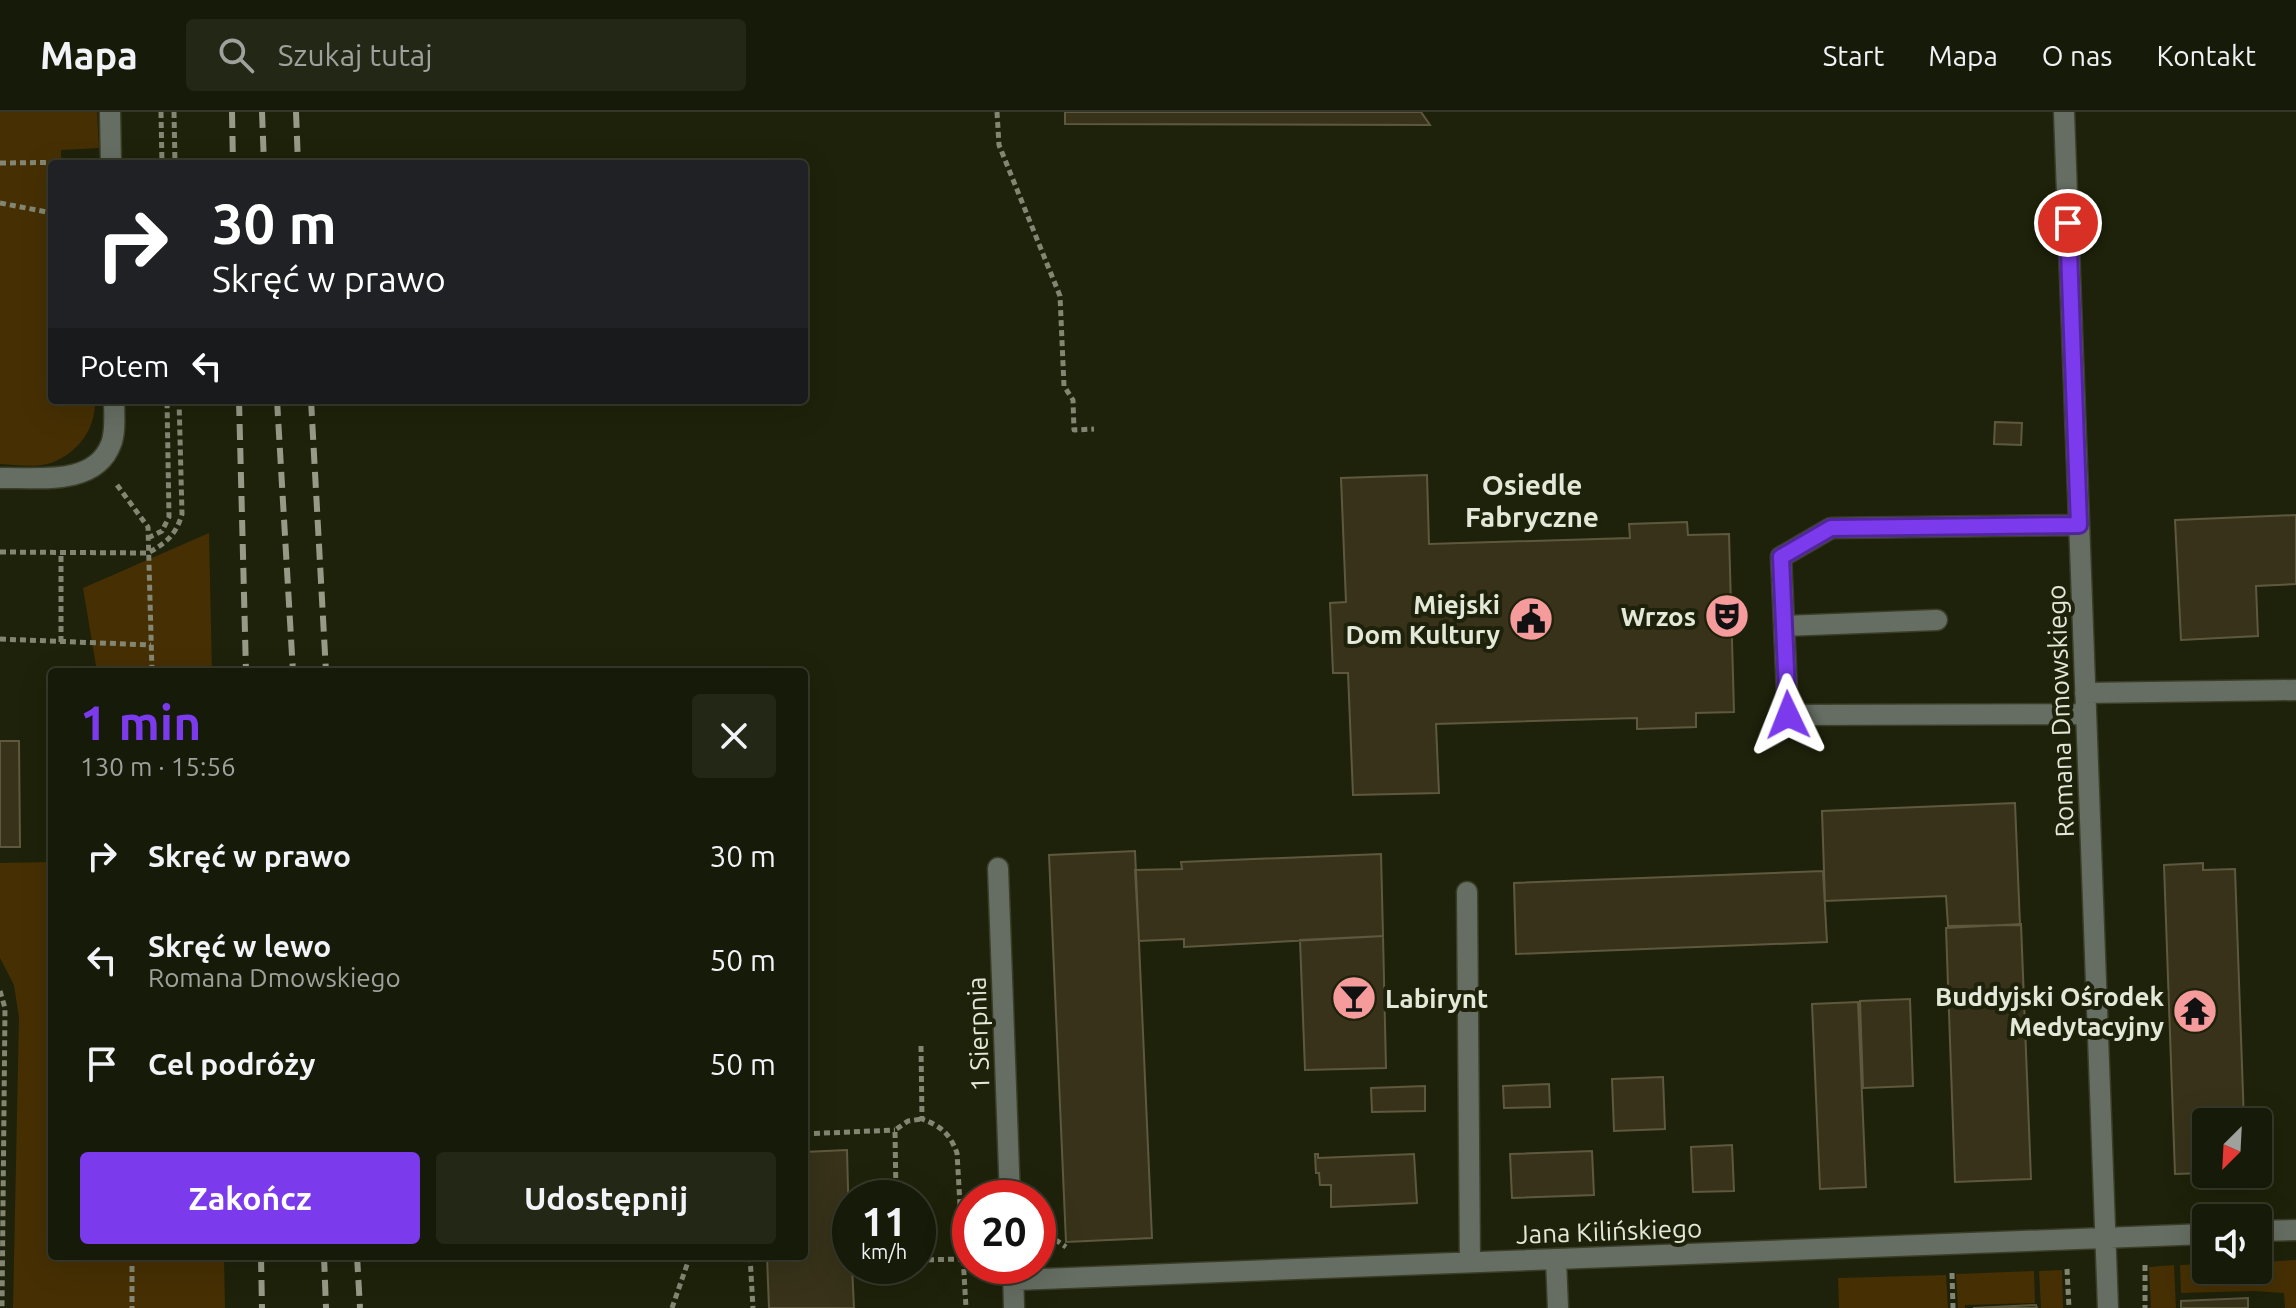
<!DOCTYPE html>
<html lang="pl">
<meta charset="utf-8">
<style>
body{margin:0;font-family:Ubuntu,sans-serif;background:#232716;color:#f1f3f6;height:100vh;display:flex;flex-direction:column;font-size:30px;white-space:nowrap}
*{box-sizing:border-box;margin:0}
p{font-size:26px;color:#9ea19c}
.icon{flex:none;width:44px;height:44px;fill:none;stroke:currentColor;stroke-width:2;stroke-linecap:round;stroke-linejoin:round}
.map{position:relative;flex:1;overflow:hidden}
.panel{position:absolute;left:48px;top:556px;width:760px;height:592px;display:flex;flex-direction:column;background:#161a08;border-radius:8px;box-shadow:0 8px 32px #0002,0 0 0 2px #353829}
.panel>*{flex:none}
.hud{position:absolute;left:48px;top:48px;width:760px;height:244px;border-radius:8px;box-shadow:0 8px 32px #0002,0 0 0 2px #353829;background:#202124;color:#fff;overflow:hidden}
.needle{width:52px;rotate:204deg}
.buttons{position:absolute;left:2192px;top:996px;display:grid;gap:16px}
.buttons a{display:grid;place-items:center;width:80px;height:80px;border-radius:8px;background:#161a08;box-shadow:0 8px 32px #0002,0 0 0 2px #353829;font-size:40px}
.speed{position:absolute;left:832px;top:1068px;display:flex;gap:16px;font-size:40px;font-weight:700;text-align:center}
.speed>*{display:grid;place-content:center;width:104px;height:104px;border-radius:50%;background:#161a08;box-shadow:0 8px 32px #0002,0 0 0 2px #353829;line-height:1}
.speed small{font-size:20px;font-weight:400}
.speed .limit{border:12px solid #d22;background:#fff;color:#111}
.pin{position:absolute;display:grid;place-items:center;width:68px;height:68px;color:#fff;margin:-34px;border:4px solid #fff;border-radius:50%;box-shadow:0 2px 8px #0007}
.me{position:absolute;width:88px;margin:-44px;rotate:358deg;stroke-linejoin:round;filter:drop-shadow(0 0 6px #0008)}
.turn{display:flex;align-items:center;gap:28px;height:168px;padding:0 32px;font-size:36px}
.turn .icon{width:104px;height:104px;stroke-width:2.5}
.turn b{display:block;font-size:56px;line-height:68px}
.then{display:flex;align-items:center;height:76px;padding:0 32px;background:#0003;gap:16px;font-size:30px}
.round{display:grid;place-items:center;flex:none;width:84px;height:84px;border-radius:8px;background:#232716}
.head{display:flex;align-items:center;justify-content:space-between;height:136px;padding:0 32px}
h1{font-size:48px;font-weight:700;line-height:60px;color:#7c3aed}
.action{display:flex;gap:16px;margin-top:auto;padding:16px 32px}
.action a{flex:1;height:92px;border-radius:8px;background:#7c3aed;color:#fff;font-size:32px;font-weight:700;line-height:92px;text-align:center}
.action a+a{background:#232716;color:#f1f3f6}
ul{padding:0;list-style:none}
li{display:flex;align-items:center;gap:24px;height:104px;padding:0 32px}
li div{flex:1}
li b{display:block;font-size:30px}
li em{font-style:normal}
header{display:flex;align-items:center;gap:48px;box-sizing:border-box;height:112px;padding:0 40px;background:#161a08;border-bottom:2px solid #353829}
header strong{font-size:38px}
nav{display:flex;gap:44px;margin-inline-start:auto;font-size:28px}
.search{width:560px;height:72px;background:#232716;display:flex;align-items:center;gap:20px;box-sizing:border-box;padding:0 28px;border-radius:8px;color:#9ea19c;font-size:30px}
.map>svg:first-child{display:block}
.green{fill:#462f03}
.building{fill:#373219;stroke:#5e593e;stroke-width:2}
.lines{fill:none;stroke-linecap:round;stroke-linejoin:round}
.minor-casing{stroke:#3a3e27;stroke-width:23}
.path{stroke:#828672;stroke-width:5;stroke-dasharray:6 4;stroke-linecap:butt}
.minor{stroke:#666e63;stroke-width:20}
.rail{stroke:#969a87;stroke-width:6;stroke-dasharray:16 8;stroke-linecap:butt}
.route-casing{stroke:#51269a;stroke-width:20}
.route{stroke:#7c3aed;stroke-width:14}
.labels{text-anchor:middle;dominant-baseline:central;stroke-width:8;stroke-linejoin:round;paint-order:stroke}
.poi-label{font-size:26px;font-weight:bold;fill:#e4e8d9;stroke:#1e220a;text-anchor:end}
.street-label{font-size:26px;fill:#e4e8d9;stroke:#1e220a}
.neighbourhood-label{font-size:28px;font-weight:bold;fill:#e4e8d9;stroke:#1e220a}
</style>
<header>
<strong>Mapa</strong>
<div class="search"><svg class="icon" aria-label="search" viewBox="0 0 24 24"><circle cx="10" cy="10" r="6"/><path d="M15 15l6 6"/></svg>Szukaj tutaj</div>
<nav><a>Start</a><a>Mapa</a><a>O nas</a><a>Kontakt</a></nav>
</header>
<div class="map">
<svg width="2296" height="1196" viewBox="0 0 2296 1196">
<rect width="100%" height="100%" fill="#1e220a"/>
<path class="green" d="M0 0H97L99 36 61 38V52H52V288H95C96 317 78 341 51 351 36 356 15 353 0 352Z
M209 421 212 560H97L83 476Z
M52 750V1144H224L225 1196H13L19 906 14 873 0 846V751Z
M2296 1148V1196H2285L2284 1181 2254 1179 2181 1181 2180 1153 2206 1152V1158H2258V1150Z
M2174 1153 2176 1196H2151L2149 1155Z
M2062 1158 2063 1196H2041L2039 1159Z
M2034 1159 2035 1191 1965 1193V1196H1958L1956 1162Z
M1946 1163 1948 1196H1839L1838 1166Z"/>
<path class="building" d="M1065 0H1421L1430 13 1065 12Z
M1995 310 2022 311 2021 333 1994 332Z
M1427 363 1429 432 1630 426 1629 412 1687 410 1688 423 1729 422 1734 600 1696 601V615L1637 617V606L1436 612 1439 681 1353 683 1348 561H1333L1330 491 1346 490 1341 366Z
M2296 403V472L2256 474 2258 524 2181 528 2175 408Z
M0 629H19L20 735H0Z
M2015 691 2020 813 1948 814 1946 784 1825 789 1822 699Z
M1135 739 1152 1126 1066 1130 1049 743Z
M1381 742 1383 824 1184 835V827L1139 829 1135 758 1182 757 1181 750Z
M2203 751V758L2235 757 2244 1010H2206V1061L2175 1062 2164 753Z
M1823 759 1827 830 1516 842 1514 771Z
M2021 812 2031 1067 1955 1070 1946 816Z
M1383 824 1386 956 1305 958 1300 828Z
M1910 887 1913 974 1863 976 1860 889Z
M1858 890 1866 1075 1820 1077 1812 892Z
M1663 965 1665 1017 1614 1019 1612 967Z
M1549 972 1550 995 1504 996 1503 974Z
M1425 974V999L1372 1000 1371 976Z
M1732 1033 1734 1079 1693 1080 1691 1035Z
M847 1038 850 1154H852L854 1196H769L767 1144H804V1040Z
M1592 1039 1594 1083 1512 1086 1510 1042Z
M1315 1042H1318V1046L1414 1042 1417 1091 1331 1095V1073H1320L1319 1061H1316Z
M2248 1186V1196H2181V1189Z
M2036 1193 2037 1196H1973Z"/>
<g class="lines">
<g class="minor-casing">
<path id="minor" d="M110 0 111 52
M2064 0 2108 1196
M0 366C36 365 95 375 111 332 116 320 114 301 114 288
M2079 413 1831 416 1781 445 1788 603 2086 602
M1784 514 1937 508
M2085 581 2296 578
M998 756 1010 1086
M1467 780 1470 1150
M2258 1119 2296 1118
M1556 1147 1558 1196
M1013 1154 1014 1196
M1013 1168 2206 1122"/>
</g>
<path class="path" d="M161 0 162 52
M174 0 175 52
M997 0 999 33 1060 184 1064 274 1073 288 1074 318 1094 317
M0 51 82 50
M0 91 52 101
M117 373 148 415 152 560
M148 426 162 419 169 405 167 288
M0 440 148 441C166 431 176 423 182 402L179 288
M0 527 151 533
M61 530V441
M0 879 5 896 2 1196
M921 934 922 1007C941 1014 950 1022 957 1041L966 1196
M804 1022 895 1018
M896 1086 895 1018 908 1009 922 1007
M1055 1117 1056 1128 1066 1135
M132 1144V1196
M750 1144 753 1196
M918 1148 963 1147
M2145 1153V1196
M2067 1157 2069 1196
M1952 1161 1953 1196
M672 1196 690 1144"/>
<use href="#minor" class="minor"/>
<path class="rail" d="M232 0 233 52
M262 0 264 52
M296 0 298 52
M239 288 246 560
M277 288 293 560
M311 288 326 560
M261 1144 262 1196
M324 1144 326 1196
M357 1144 360 1196"/>
</g>
<g class="lines">
<g class="route-casing">
<path id="route" d="M1788 603 1781 445 1831 416 2079 413 2068 111"/>
</g>
<use href="#route" class="route"/>
</g>
<defs>
<g id="theatre-disc" transform="scale(2.3)"><circle r="9.5" fill="#f59b9b" stroke="#1e220a"/><path d="M-5-5.5Q0-4 5-5.5V0Q5 5 0 6Q-5 5-5 0ZM-3.3-2.5H-1v1.5H-3.3ZM1-2.5H3.3v1.5H1ZM-2.8 1Q0 5.5 2.8 1Z" fill="#111"/></g>
<g id="civic-disc" transform="scale(2.3)"><circle r="9.5" fill="#f59b9b" stroke="#1e220a"/><path d="M-.6-6.5H3V-4.5H.6V-3L4-1V1h2V6H-6V1h2V-1L-.6-3ZM-1.2 2.5V6h2.4V2.5Z" fill="#111"/></g>
<g id="bar-disc" transform="scale(2.3)"><circle r="9.5" fill="#f59b9b" stroke="#1e220a"/><path d="M-6-5H6L.8 .8V4.5H3.5V6h-7V4.5H-.8V.8Z" fill="#111"/></g>
<g id="temple-disc" transform="scale(2.3)"><circle r="9.5" fill="#f59b9b" stroke="#1e220a"/><path d="M0-6L5-2H3V0L6.5 2.5H4V6H1.5V3h-3V6H-4V2.5H-6.5L-3 0V-2H-5Z" fill="#111"/></g>
</defs>
<g fill-rule="evenodd">
<use href="#theatre-disc" x="1727" y="504"/>
<use href="#civic-disc" x="1531" y="507"/>
<use href="#bar-disc" x="1354" y="886"/>
<use href="#temple-disc" x="2195" y="899"/>
</g>
<g class="labels">
<g class="poi-label">
<text x="1500" y="492">Miejski<tspan x="1500" dy="30">Dom Kultury</tspan></text>
<text x="1696" y="504">Wrzos</text>
<text x="2164" y="884">Buddyjski Ośrodek<tspan x="2164" dy="30">Medytacyjny</tspan></text>
<text x="1385" y="886" text-anchor="start">Labirynt</text>
</g>
<g class="street-label">
<text transform="translate(2060 599) rotate(-92)">Romana Dmowskiego</text>
<text transform="translate(978 922) rotate(-92)">1 Sierpnia</text>
<text transform="translate(1609 1119) rotate(-2)">Jana Kilińskiego</text>
</g>
<g class="neighbourhood-label">
<text x="1532" y="372">Osiedle<tspan x="1532" dy="32">Fabryczne</tspan></text>
</g>
</g>
</svg>
<div class="buttons">
<a><svg class="needle" viewBox="-14 -14 28 28"><path d="M0-13l5 13h-10z" fill="#e53935"/><path d="M0 13l5-13h-10z" fill="#9ea19c"/></svg></a>
<a><svg class="icon" aria-label="sound" viewBox="0 0 24 24"><path d="M4 9h4l5-4v14l-5-4H4zM17 9q2 3 0 6"/></svg></a>
</div>
<div class="speed"><div>11<small>km/h</small></div><div class="limit">20</div></div>
<div class="pin" style="left:2068px;top:111px;background:#d93025"><svg class="icon" aria-label="arrive" viewBox="0 0 24 24"><path d="M6 21V4h12l-3 4 3 4H6"/></svg></div>
<svg class="me" style="left:1788px;top:603px" viewBox="-20 -20 40 40"><path d="M0-17L14 15 0 8-14 15z" fill="#7c3aed" stroke="#fff" stroke-width="4"/></svg>
<div class="hud">
<div class="turn"><svg class="icon" aria-label="right" viewBox="0 0 24 24"><path d="M7 20v-9h11M14 6l5 5-5 5"/></svg><div><b>30 m</b>Skręć w prawo</div></div>
<div class="then">Potem<svg class="icon" aria-label="left" viewBox="0 0 24 24"><path d="M17 20v-9H6M10 6l-5 5 5 5"/></svg></div>
</div>
<section class="panel">
<div class="head"><div><h1>1 min</h1><p>130 m · 15:56</p></div><a class="round"><svg class="icon" aria-label="close" viewBox="0 0 24 24"><path d="M6 6l12 12M18 6L6 18"/></svg></a></div>
<ul>
<li><svg class="icon" aria-label="right" viewBox="0 0 24 24"><path d="M7 20v-9h11M14 6l5 5-5 5"/></svg><div><b>Skręć w prawo</b></div><em>30 m</em></li>
<li><svg class="icon" aria-label="left" viewBox="0 0 24 24"><path d="M17 20v-9H6M10 6l-5 5 5 5"/></svg><div><b>Skręć w lewo</b><p>Romana Dmowskiego</p></div><em>50 m</em></li>
<li><svg class="icon" aria-label="arrive" viewBox="0 0 24 24"><path d="M6 21V4h12l-3 4 3 4H6"/></svg><div><b>Cel podróży</b></div><em>50 m</em></li>
</ul>
<div class="action"><a>Zakończ</a><a>Udostępnij</a></div>
</section>
</div>
